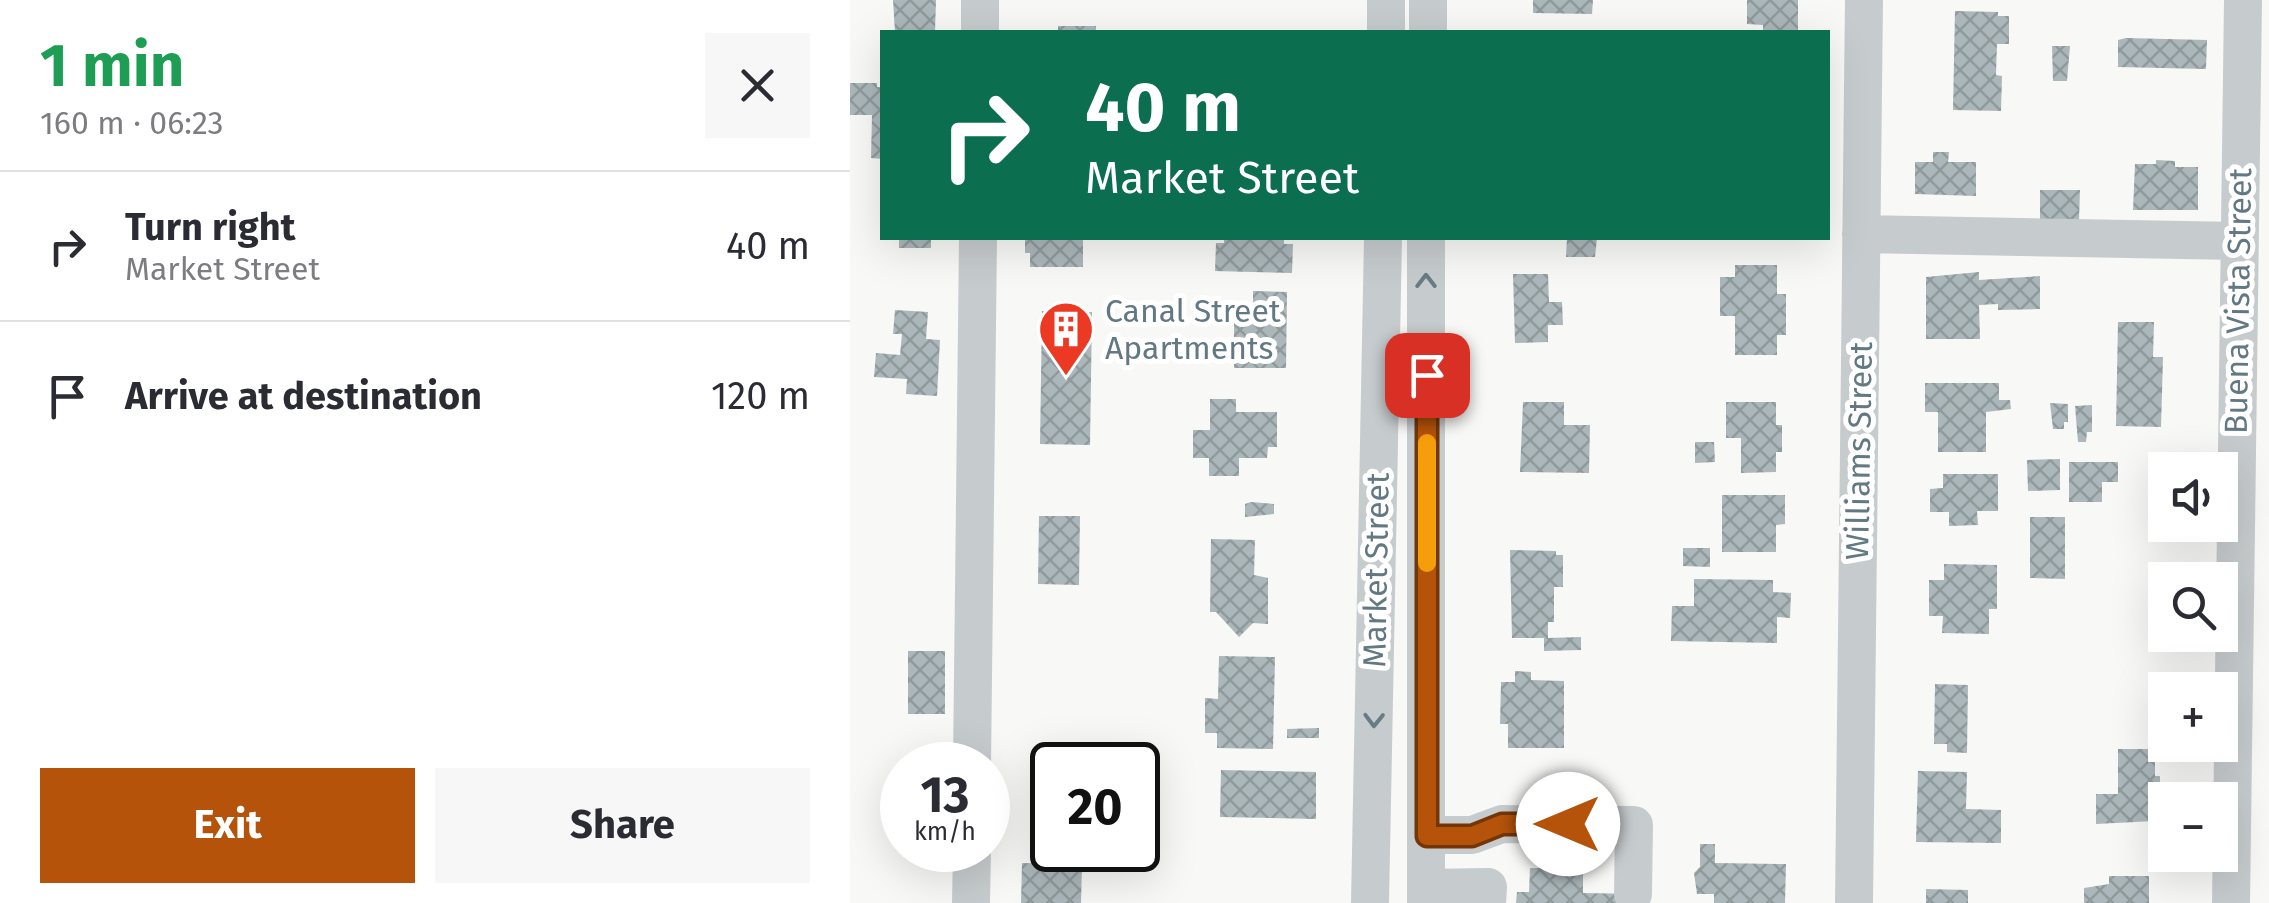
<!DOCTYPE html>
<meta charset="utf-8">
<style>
body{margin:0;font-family:"Fira Sans",sans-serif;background:#f7f7f7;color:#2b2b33;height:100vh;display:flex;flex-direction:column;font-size:38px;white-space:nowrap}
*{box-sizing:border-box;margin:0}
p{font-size:32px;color:#7c7c81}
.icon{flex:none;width:55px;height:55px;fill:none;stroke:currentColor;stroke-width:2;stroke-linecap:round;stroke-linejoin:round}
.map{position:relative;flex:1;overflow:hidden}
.details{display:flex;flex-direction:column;background:#fff;width:850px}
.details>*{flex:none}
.guide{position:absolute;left:30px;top:30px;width:950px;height:210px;border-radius:0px;box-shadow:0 10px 40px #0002;background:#0b6e4f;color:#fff;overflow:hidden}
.fabs{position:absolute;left:1298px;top:452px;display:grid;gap:20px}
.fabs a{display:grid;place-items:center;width:90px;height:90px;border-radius:0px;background:#fff;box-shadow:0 10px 40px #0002;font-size:50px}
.speed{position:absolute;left:30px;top:742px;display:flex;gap:20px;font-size:50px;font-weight:700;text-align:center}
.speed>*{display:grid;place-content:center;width:130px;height:130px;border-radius:50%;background:#fff;box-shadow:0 10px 40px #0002;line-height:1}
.speed small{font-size:25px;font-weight:400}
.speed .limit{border:5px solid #111;border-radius:15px;background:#fff;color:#111}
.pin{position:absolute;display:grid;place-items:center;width:85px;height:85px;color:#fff;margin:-42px;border-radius:20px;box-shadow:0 5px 15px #0006}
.me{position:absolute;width:110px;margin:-55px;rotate:270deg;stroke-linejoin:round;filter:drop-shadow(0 0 8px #0008)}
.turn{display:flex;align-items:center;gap:35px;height:210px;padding:0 40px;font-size:45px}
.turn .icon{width:130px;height:130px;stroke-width:2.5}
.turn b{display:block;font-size:70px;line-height:85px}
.round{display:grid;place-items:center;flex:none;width:105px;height:105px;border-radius:0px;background:#f7f7f7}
.head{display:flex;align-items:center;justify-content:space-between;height:170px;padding:0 40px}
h1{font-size:60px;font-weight:700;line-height:75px;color:#1e9e55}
.action{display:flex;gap:20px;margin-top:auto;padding:20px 40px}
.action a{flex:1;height:115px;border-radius:0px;background:#b45309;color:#fff;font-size:40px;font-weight:700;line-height:115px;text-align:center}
.action a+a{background:#f7f7f7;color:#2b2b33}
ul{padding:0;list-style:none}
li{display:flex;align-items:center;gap:30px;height:150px;padding:0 40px;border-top:2px solid #e1e1e2}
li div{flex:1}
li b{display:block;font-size:38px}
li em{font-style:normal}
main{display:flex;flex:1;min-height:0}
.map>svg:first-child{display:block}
.building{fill:url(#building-cross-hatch)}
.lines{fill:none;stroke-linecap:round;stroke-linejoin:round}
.minor{stroke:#c6cbcd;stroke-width:38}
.oneway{stroke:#677c86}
.route-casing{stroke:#753606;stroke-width:25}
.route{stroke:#b45309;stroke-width:18}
.slow{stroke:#f59e0b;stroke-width:18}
.labels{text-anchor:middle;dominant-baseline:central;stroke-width:10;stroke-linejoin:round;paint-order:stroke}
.street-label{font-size:32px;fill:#627882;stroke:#fff}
.poi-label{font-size:32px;fill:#627882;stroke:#fff;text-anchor:start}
</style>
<main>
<section class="details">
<div class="head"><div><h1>1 min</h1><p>160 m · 06:23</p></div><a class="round"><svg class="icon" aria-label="close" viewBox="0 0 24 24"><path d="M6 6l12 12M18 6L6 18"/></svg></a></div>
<ul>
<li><svg class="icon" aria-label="right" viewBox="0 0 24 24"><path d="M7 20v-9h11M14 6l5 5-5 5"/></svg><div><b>Turn right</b><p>Market Street</p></div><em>40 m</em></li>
<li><svg class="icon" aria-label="arrive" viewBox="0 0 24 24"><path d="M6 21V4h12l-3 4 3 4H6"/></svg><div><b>Arrive at destination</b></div><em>120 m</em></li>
</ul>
<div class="action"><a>Exit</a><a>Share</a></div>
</section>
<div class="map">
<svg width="1419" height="903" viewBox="0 0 1419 903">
<defs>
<pattern id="building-cross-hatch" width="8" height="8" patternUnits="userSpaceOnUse" patternTransform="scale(2.5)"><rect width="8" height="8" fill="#acb7bb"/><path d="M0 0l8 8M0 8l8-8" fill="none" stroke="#8f9a9d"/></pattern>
</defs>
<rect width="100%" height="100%" fill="#f8f8f6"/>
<path class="building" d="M43 0H86L85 32H45Z
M683 0H743L742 14 683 13Z
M897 0H948V32H913V25L897 24Z
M1105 11 1148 12V16H1159V44H1147L1146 75 1152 76 1151 111 1103 110Z
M208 26H246V32H208Z
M1276 38 1357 40 1356 69 1268 67V40Z
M1202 46H1220L1217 81H1203Z
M0 83H27V87H32V159L21 158 22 115H0Z
M1083 152H1099L1098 162H1126V196L1065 194V162H1083Z
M1306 160 1325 161V167H1348V210H1283L1285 164H1306Z
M1190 190H1230L1229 221 1190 220Z
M49 238H81V248H49Z
M175 238H233V267H180V253H175Z
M374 238H434V244H443L442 273 365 271 366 243H374Z
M717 238H747L745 257H716Z
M885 265H927V294H936V335H927V355H885V316H870V277H885Z
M1129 272V280L1190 276V309L1148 310V304L1129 305 1130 339H1076V277Z
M663 274H698L699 302H712L713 325H698V342L665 343Z
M403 291 437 292 436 368H384V319H403Z
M45 310 78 312 76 339 90 340 87 396 56 394 57 379 24 377 26 353 50 355 52 334H43Z
M192 311 242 312 240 445 190 444Z
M1268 322H1304L1303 357H1313L1311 427 1266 426Z
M1075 383H1149V400H1160L1161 409 1136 412V452H1088V412H1075Z
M360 399H386V412H427V447H418L417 458H389V476H359V458H343V430H360Z
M673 402H714V425H740L739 473 670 472Z
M876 402H926V425H932V452H926V472L891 473V438H876Z
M1200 403 1218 404V422H1214V429H1203Z
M1242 405V432H1237L1236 442H1228L1225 406Z
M845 442H864L865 462 845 463Z
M1210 459V490L1178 491 1177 460Z
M1219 462H1268V482H1252V502H1219Z
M1093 474H1148V511H1127L1128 525 1099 526V512H1080V489L1093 488Z
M872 495H935V524L926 525V552H872Z
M401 502 424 504V514L395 517V504Z
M189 516H230L229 585 188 584Z
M1180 517H1215V579L1180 578Z
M361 539 405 540 404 575 418 578V624L403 623 389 637 366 612H360Z
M833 548H860V567L833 566Z
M660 550 706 551V555H713V587H704V622H698V638L731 637V650L694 651V638H662Z
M1094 564 1147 565V609H1139V634L1092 633 1093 616H1079V580H1094Z
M844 579 923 580V592L941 593 940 618 927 617V643L821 641 822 606H844Z
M58 651H95V714H58Z
M369 656 425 657 423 749 367 748V733H355V698L368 699Z
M665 671 681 672V680L714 681V748H658V724H650L651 682H665Z
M1085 684 1118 685 1117 753 1097 752V744H1084Z
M469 728V738H437V729Z
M1268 749H1305V776H1310V796H1304V821L1246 824V794H1268Z
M371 770 466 772V819L370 817Z
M1068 771 1117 772 1116 809 1151 810V843L1066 842Z
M850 844H865V863L936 864 935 903H864V894H847L844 873 850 867Z
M172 863 232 864 231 903H171Z
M680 868 733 869V893L791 894V903H666L667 892H679Z
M1259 876H1299V903H1234V888L1259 884Z
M1076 889 1118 890V903H1076Z"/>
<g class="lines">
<path class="minor" d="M130 32V0
M536 32V0
M578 32V0
M1011 234 1388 241
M576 238V903
M122 765 128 238
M577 835H622L652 824 784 825 783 894
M577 888 638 887 637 903
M121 903 122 850
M520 903 533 238
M1004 903 1014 0
M1381 903 1393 0"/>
</g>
<defs><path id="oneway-chevron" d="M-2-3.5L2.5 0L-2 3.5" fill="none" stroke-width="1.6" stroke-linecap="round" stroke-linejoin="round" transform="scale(2.5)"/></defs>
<g class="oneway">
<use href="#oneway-chevron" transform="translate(576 281) rotate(-90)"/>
<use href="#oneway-chevron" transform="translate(524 720) rotate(91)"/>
</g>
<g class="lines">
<g class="route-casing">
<path id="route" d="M577 375V836H622L652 824H718"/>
</g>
<use href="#route" class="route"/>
<path class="slow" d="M577 443V563"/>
</g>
<defs>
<g id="building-pin" transform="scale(2.875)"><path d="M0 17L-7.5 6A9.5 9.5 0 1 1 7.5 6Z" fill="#eb3923" stroke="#fff"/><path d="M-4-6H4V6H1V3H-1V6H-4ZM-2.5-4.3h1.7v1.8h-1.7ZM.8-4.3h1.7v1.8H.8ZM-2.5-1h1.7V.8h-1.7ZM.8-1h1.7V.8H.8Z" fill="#fff"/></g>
</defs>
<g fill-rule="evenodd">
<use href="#building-pin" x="216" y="329"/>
</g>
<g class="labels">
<g class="street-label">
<text transform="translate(1388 301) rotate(-89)">Buena Vista Street</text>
<text transform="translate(1009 451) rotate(-89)">Williams Street</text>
<text transform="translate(526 570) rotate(-89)">Market Street</text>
</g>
<g class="poi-label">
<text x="255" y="311">Canal Street<tspan x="255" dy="37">Apartments</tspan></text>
</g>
</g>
</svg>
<div class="fabs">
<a><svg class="icon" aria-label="sound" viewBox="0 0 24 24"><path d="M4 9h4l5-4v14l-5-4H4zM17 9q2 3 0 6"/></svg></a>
<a><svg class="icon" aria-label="search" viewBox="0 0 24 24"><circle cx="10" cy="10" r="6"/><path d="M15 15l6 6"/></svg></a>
<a>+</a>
<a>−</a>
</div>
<div class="speed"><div>13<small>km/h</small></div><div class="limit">20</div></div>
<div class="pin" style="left:577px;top:375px;background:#d93025"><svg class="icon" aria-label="arrive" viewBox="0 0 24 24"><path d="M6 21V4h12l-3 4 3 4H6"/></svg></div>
<svg class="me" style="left:718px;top:824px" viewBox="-20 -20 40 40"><circle r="19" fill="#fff"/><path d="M0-13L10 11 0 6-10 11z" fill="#b45309"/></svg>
<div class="guide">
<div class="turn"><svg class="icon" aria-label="right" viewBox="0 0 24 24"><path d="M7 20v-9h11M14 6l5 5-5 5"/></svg><div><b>40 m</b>Market Street</div></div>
</div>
</div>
</main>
